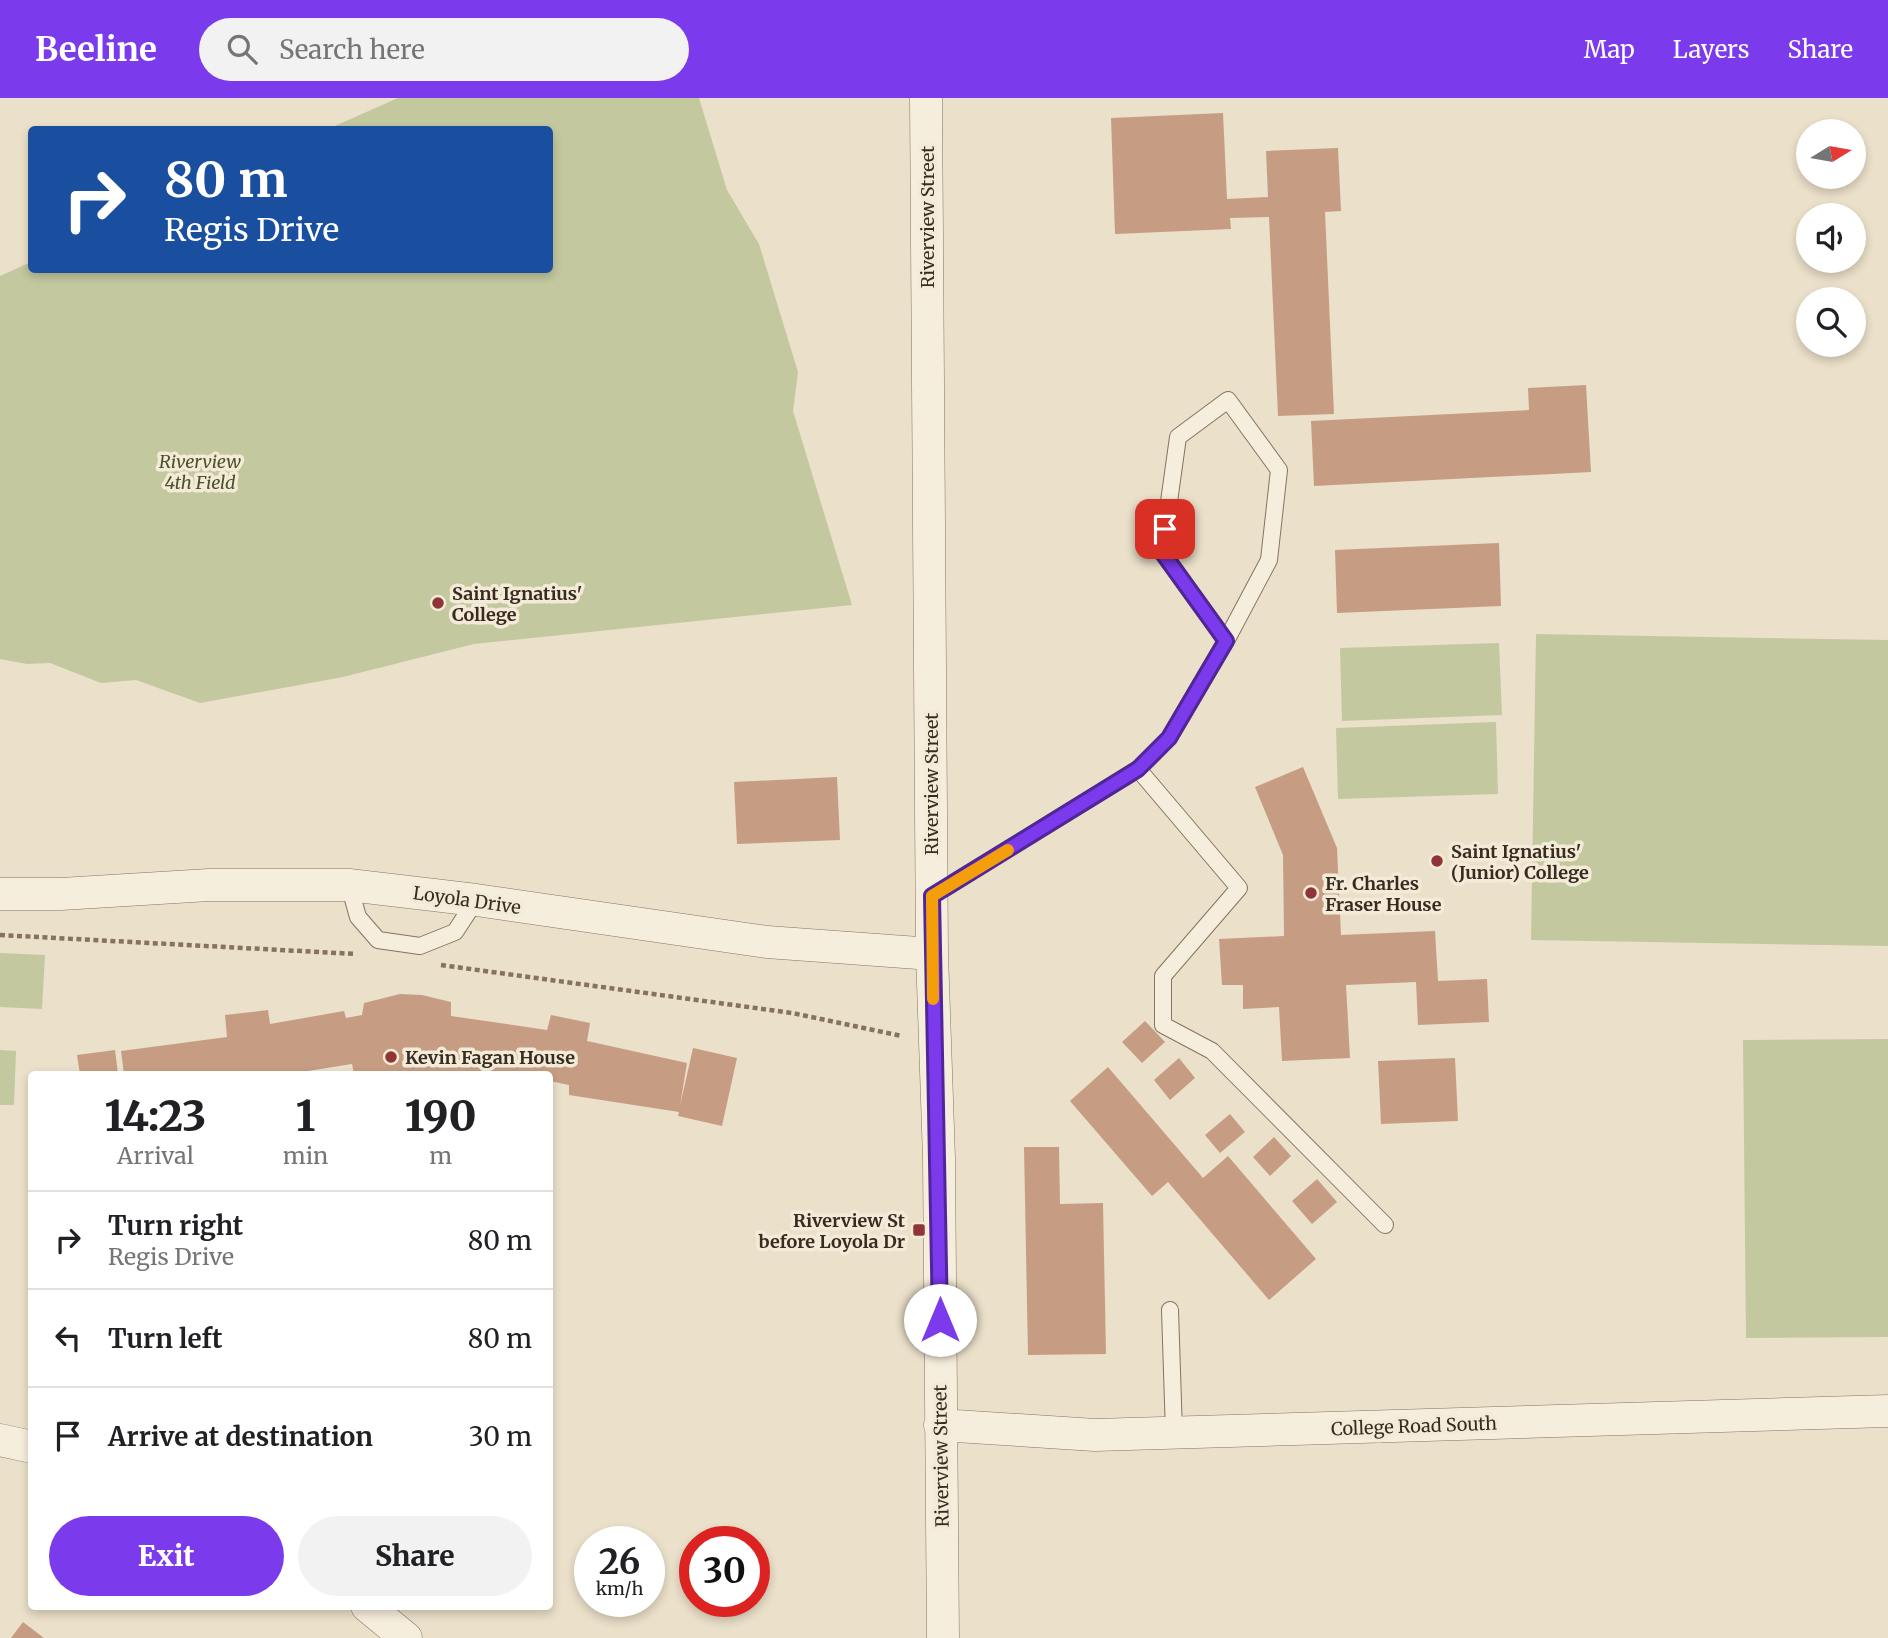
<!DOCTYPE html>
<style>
body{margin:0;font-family:Merriweather,serif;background:#f2f2f2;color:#202124;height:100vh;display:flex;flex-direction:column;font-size:26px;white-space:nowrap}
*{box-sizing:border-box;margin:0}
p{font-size:23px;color:#757577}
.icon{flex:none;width:38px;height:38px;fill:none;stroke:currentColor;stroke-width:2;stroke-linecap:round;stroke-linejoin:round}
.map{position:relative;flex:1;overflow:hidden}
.details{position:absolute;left:28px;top:973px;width:525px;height:539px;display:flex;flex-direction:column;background:#fff;border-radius:7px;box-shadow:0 4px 10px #0003}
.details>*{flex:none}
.hud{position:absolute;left:28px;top:28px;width:525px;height:147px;border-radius:7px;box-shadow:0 4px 10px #0003;background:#1a4fa0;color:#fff;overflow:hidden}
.needle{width:46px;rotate:79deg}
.fabs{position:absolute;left:1796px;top:21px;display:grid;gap:14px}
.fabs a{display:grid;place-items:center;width:70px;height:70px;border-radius:50%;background:#fff;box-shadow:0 4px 10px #0003;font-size:35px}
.speed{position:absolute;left:574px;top:1428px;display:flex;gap:14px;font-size:35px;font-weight:700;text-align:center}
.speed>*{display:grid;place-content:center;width:91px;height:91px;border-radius:50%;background:#fff;box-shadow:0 4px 10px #0003;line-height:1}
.speed small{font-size:18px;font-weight:400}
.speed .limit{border:10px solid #d22;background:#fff;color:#111}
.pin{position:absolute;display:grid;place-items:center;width:60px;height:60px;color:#fff;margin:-30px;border-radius:14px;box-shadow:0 4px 10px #0006}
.me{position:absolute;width:77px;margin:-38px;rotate:0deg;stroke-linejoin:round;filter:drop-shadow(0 0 5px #0008)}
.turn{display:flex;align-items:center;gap:24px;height:147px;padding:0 21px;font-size:32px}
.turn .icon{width:91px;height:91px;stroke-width:2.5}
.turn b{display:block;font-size:49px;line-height:60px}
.eta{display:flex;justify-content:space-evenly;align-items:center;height:119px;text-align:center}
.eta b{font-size:42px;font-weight:800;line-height:49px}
.action{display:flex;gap:14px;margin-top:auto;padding:14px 21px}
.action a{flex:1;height:80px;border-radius:42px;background:#7c3aed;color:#fff;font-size:28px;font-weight:800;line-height:80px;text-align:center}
.action a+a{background:#f2f2f2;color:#202124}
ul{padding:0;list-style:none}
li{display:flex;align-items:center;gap:21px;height:98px;padding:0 21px;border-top:2px solid #e0e0e0}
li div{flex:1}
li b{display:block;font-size:26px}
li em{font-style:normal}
header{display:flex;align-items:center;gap:42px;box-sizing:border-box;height:98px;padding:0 35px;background:#7c3aed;color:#fff}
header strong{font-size:33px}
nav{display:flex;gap:38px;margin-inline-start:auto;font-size:24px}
.search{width:490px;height:63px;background:#f2f2f2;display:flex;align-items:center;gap:18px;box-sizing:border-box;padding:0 24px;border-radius:38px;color:#757577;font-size:26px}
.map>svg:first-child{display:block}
.green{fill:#c4c89e}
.building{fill:#c69d82}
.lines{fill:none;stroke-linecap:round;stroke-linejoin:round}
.service-casing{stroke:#86735f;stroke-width:18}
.minor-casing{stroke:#86735f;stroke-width:33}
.path{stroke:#86735f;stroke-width:4.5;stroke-dasharray:5 3.5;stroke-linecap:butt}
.service{stroke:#f6eedc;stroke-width:16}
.minor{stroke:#f6eedc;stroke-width:32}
.route-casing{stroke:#51269a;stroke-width:18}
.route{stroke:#7c3aed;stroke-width:12}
.slow{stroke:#f59e0b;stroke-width:12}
.poi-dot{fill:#903437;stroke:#f3ebd8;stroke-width:2.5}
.labels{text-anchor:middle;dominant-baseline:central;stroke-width:7;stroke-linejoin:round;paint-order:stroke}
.street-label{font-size:18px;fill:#382c21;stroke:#f3ebd8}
.park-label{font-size:18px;font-style:italic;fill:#49522a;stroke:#f3ebd8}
.poi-label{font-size:18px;font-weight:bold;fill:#382c21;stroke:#f3ebd8;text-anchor:start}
</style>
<header>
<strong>Beeline</strong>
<div class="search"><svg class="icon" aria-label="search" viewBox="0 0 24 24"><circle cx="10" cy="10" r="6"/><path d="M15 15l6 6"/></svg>Search here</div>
<nav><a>Map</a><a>Layers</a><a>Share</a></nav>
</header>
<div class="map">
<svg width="1888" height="1540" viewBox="0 0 1888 1540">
<rect width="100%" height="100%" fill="#ebe0c9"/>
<path class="green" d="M398 0H699L727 92 759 146 798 274 793 313 852 507 474 546 343 579 200 605 136 582 101 585 50 565 27 566 0 561V178L31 164 32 172H550V32L328 31Z
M1536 536 1888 542V848L1531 842Z
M1499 545 1502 617 1342 623 1340 550Z
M1496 624 1498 696 1338 701 1336 630Z
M0 855 45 857 42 911 0 909Z
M1888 941V1239L1746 1240 1743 942Z
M0 952 16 953 14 1007H0Z"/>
<path class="building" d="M1223 15 1227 101 1268 99 1266 53 1338 50 1341 113 1325 114 1334 316 1278 318 1269 119 1230 120 1231 131 1115 136 1111 20Z
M1586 287 1591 374 1314 388 1311 323 1529 312 1528 290Z
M1499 445 1501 508 1337 515 1335 452Z
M1303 669 1337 750 1341 837 1435 833 1438 883 1487 881 1489 924 1418 927 1416 884 1346 887 1350 960 1282 963 1279 909 1243 911V887H1222L1219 841 1284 838 1283 757 1255 689Z
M837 679 840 742 737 746 734 684Z
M400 896 422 897 451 904V918L547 932 551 917 590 925 587 943 687 965 680 1008 693 950 737 960 722 1028 678 1018 679 1014 569 997V987L550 983V976H468L453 974V976H354L352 966 289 976H266V973L248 976H124L121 953 227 939 225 917 268 912 270 926 344 913 346 920 362 917 364 905Z
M1145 923 1165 944 1142 965 1122 944Z
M115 952 118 976H80L77 957Z
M1179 960 1195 980 1170 1002 1154 982Z
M1455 960 1458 1023 1381 1026 1378 963Z
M1108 969 1203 1080 1228 1058 1316 1161 1269 1202 1168 1084 1152 1098 1070 1003Z
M1230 1016 1245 1034 1220 1055 1205 1037Z
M1274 1039 1291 1058 1270 1078 1253 1059Z
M1024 1049H1059L1060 1106 1103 1105 1106 1256 1028 1257Z
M1317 1081 1337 1104 1312 1126 1292 1103Z
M23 1524 44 1540H11Z"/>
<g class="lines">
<g class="service-casing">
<path id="service" d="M1138 671 1239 790 1163 878V927L1212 953 1385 1127
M349 787 358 819 378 842 420 848 455 834 476 802
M932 798 1138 671 1169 640 1226 543 1269 462 1279 372 1228 302 1178 339 1162 454 1226 543
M1170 1212 1174 1335"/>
</g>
<g class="minor-casing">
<path id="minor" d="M926 0 932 856 939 1060 943 1540
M0 796H61L209 787H349L476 802 767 844 932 856
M940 1327 1095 1337 1888 1313
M0 1342 32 1349
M367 1508 406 1540"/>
</g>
<path class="path" d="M0 837 356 856
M441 867 792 915 902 938"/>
<use href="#service" class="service"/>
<use href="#minor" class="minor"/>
</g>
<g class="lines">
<g class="route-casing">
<path id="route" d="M940 1222 932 798 1138 671 1169 640 1226 543 1162 454 1165 431"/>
</g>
<use href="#route" class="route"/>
<path class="slow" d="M933 901 932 798 1008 752"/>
</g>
<g class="poi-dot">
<circle cx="438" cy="505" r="7"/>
<circle cx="1437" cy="763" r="7"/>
<circle cx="1311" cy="795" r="7"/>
<circle cx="391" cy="959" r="7"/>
<rect x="912" y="1125" width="14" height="14" rx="3.5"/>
</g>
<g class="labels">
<g class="street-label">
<text transform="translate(927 119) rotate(-90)">Riverview Street</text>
<text transform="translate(931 686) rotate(-90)">Riverview Street</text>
<text transform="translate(467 802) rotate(8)">Loyola Drive</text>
<text transform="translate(1414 1328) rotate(-2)">College Road South</text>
<text transform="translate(941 1358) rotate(-91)">Riverview Street</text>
</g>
<g class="park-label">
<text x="200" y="363">Riverview<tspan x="200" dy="21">4th Field</tspan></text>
</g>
<g class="poi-label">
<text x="452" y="495">Saint Ignatius'<tspan x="452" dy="21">College</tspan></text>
<text x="1451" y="753">Saint Ignatius'<tspan x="1451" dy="21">(Junior) College</tspan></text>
<text x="1325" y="785">Fr. Charles<tspan x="1325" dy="21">Fraser House</tspan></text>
<text x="405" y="959">Kevin Fagan House</text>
<text x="905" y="1122" text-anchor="end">Riverview St<tspan x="905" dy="21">before Loyola Dr</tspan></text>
</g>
</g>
</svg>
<div class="fabs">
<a><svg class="needle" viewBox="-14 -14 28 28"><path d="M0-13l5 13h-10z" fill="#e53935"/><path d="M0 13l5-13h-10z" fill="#757577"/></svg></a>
<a><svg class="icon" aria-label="sound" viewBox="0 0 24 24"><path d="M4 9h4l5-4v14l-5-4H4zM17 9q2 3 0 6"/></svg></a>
<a><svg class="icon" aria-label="search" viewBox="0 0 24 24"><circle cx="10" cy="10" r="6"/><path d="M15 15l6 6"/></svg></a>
</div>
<div class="speed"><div>26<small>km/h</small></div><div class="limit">30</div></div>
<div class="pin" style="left:1165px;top:431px;background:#d93025"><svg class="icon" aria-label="arrive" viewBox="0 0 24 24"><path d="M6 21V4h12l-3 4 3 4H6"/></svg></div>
<svg class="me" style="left:940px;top:1222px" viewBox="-20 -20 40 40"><circle r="19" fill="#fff"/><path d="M0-13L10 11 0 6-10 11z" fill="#7c3aed"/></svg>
<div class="hud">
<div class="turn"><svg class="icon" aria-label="right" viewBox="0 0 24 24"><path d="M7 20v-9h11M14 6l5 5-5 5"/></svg><div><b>80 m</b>Regis Drive</div></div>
</div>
<section class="details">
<div class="eta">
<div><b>14:23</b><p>Arrival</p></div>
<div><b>1</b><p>min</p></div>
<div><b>190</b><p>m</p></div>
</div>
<ul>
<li><svg class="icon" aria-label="right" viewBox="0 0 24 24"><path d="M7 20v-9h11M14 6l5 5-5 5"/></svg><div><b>Turn right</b><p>Regis Drive</p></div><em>80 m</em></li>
<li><svg class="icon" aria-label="left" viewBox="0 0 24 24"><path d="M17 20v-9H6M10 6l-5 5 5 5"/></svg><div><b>Turn left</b></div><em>80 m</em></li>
<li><svg class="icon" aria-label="arrive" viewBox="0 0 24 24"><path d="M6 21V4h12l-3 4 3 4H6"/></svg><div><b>Arrive at destination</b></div><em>30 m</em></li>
</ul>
<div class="action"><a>Exit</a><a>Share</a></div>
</section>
</div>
